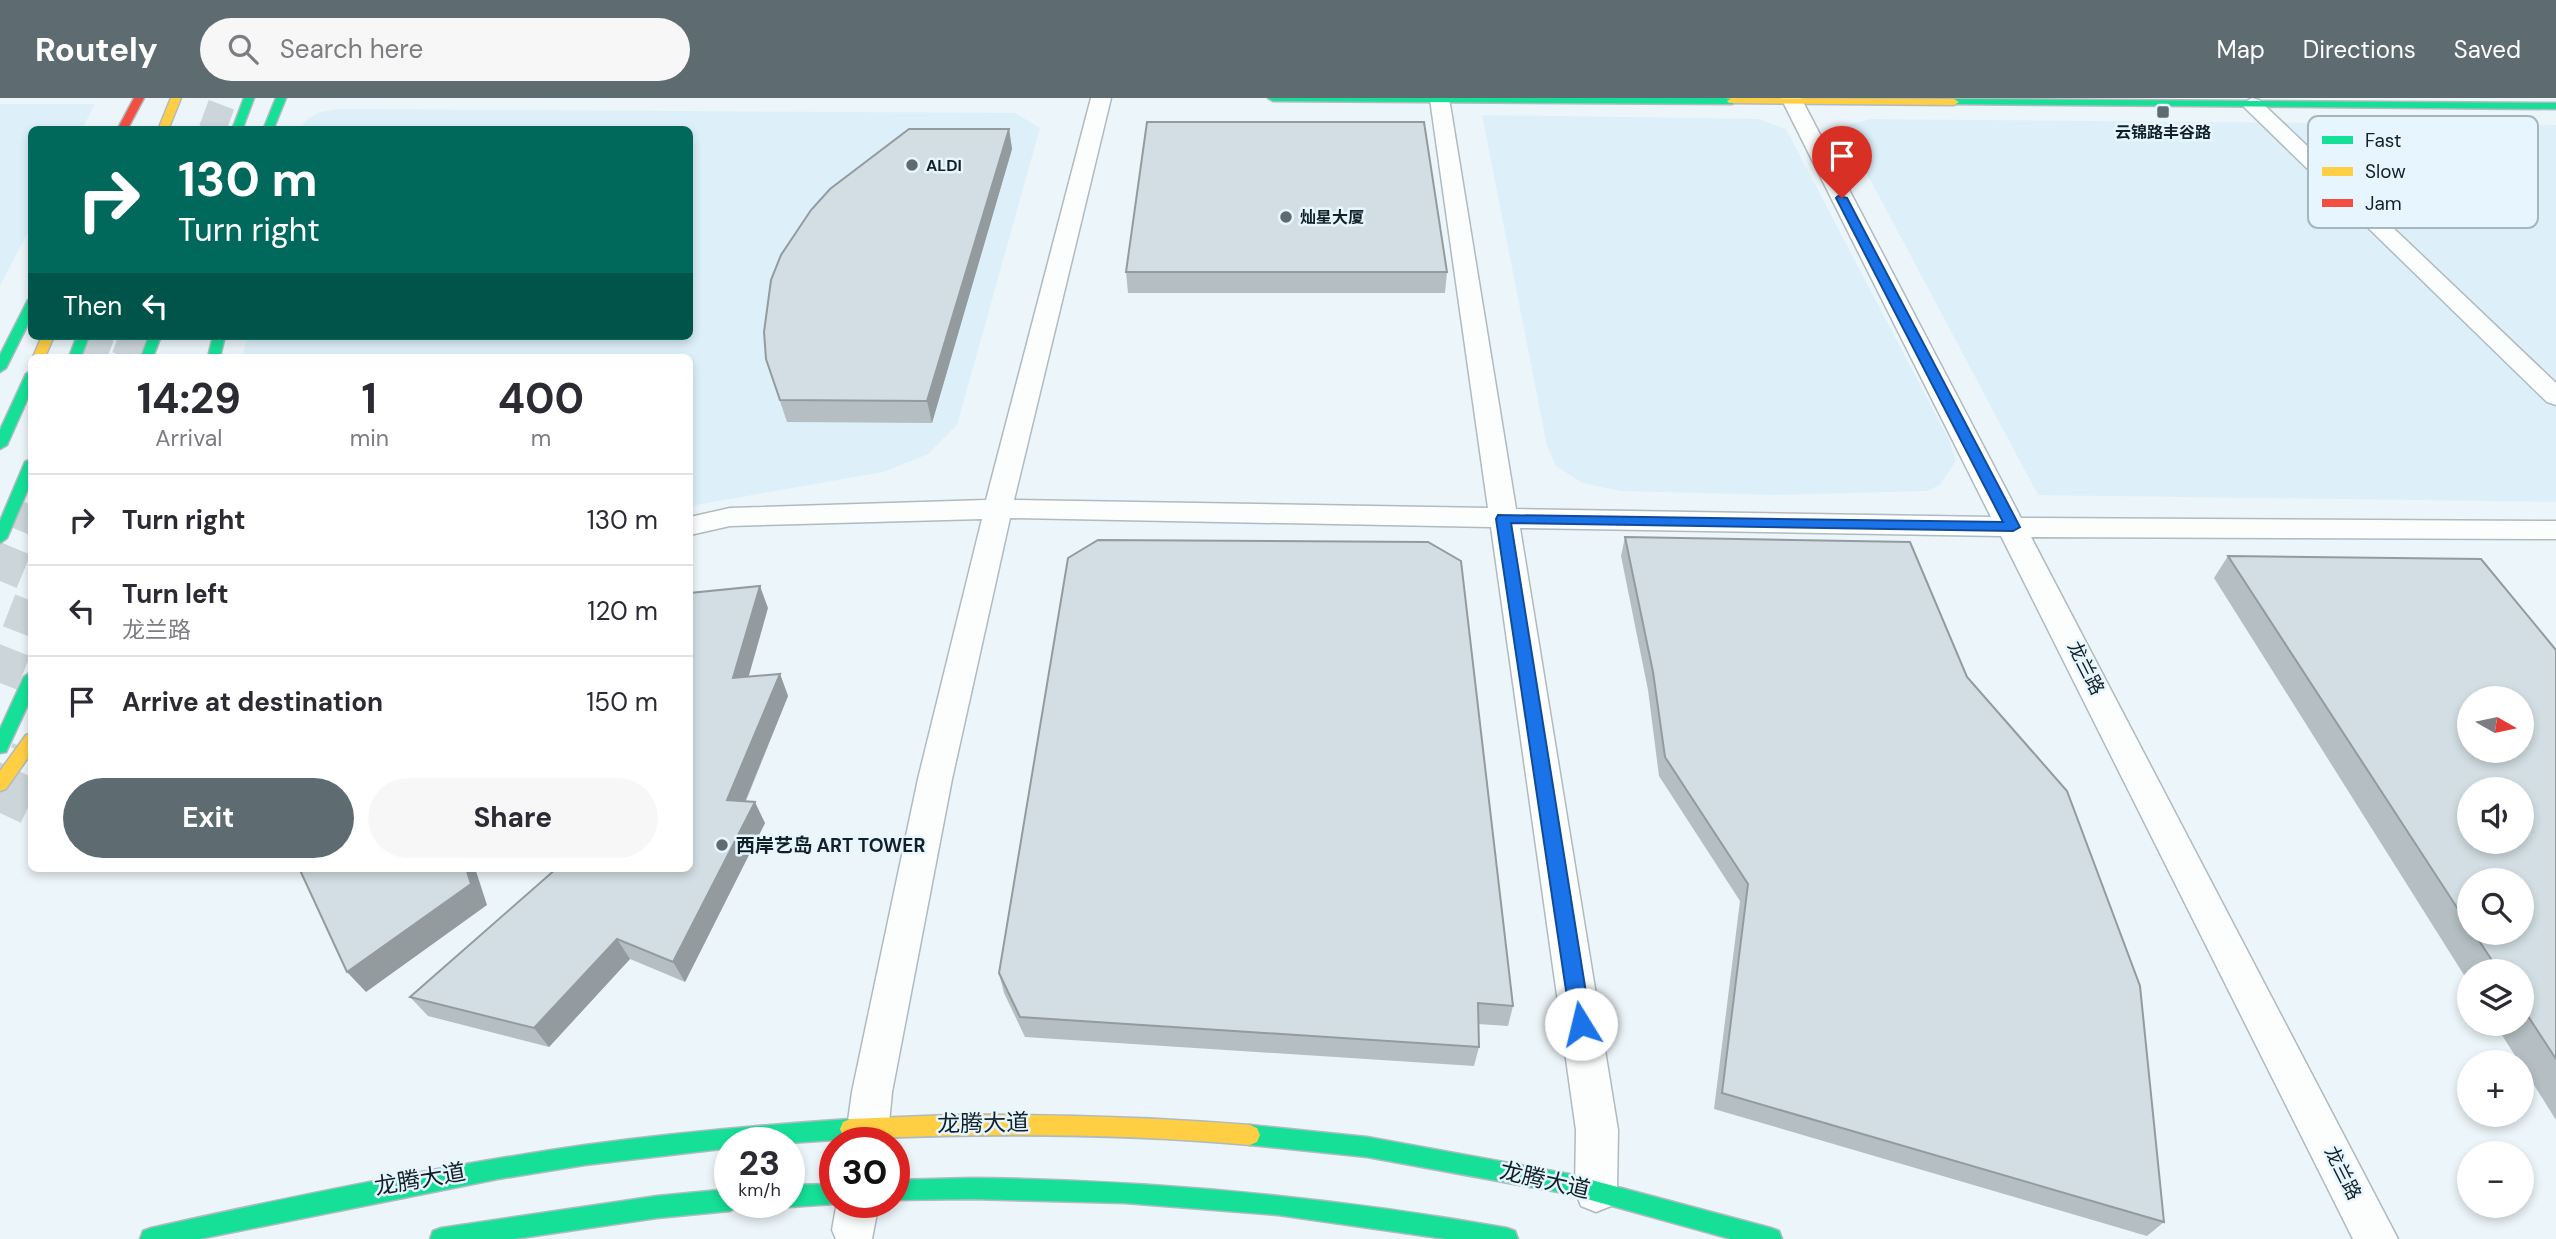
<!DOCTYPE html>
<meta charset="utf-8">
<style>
body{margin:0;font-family:"DM Sans","Noto Sans SC",sans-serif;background:#f7f7f7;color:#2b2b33;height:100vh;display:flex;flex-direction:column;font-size:26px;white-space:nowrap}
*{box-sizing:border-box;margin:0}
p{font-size:23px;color:#7c7c81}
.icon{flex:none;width:38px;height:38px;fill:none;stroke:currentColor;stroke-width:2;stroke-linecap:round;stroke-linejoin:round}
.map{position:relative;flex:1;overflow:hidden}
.sheet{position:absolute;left:28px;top:256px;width:665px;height:518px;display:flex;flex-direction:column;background:#fff;border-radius:10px;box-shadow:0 4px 10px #0003}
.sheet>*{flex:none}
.hud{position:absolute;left:28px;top:28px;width:665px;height:214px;border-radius:10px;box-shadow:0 4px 10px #0003;background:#00695c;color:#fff;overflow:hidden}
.needle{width:46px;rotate:99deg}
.controls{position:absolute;left:2457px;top:588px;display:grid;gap:14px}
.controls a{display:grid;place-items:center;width:77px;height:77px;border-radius:50%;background:#fff;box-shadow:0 4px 10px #0003;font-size:35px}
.speed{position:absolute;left:714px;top:1029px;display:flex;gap:14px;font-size:35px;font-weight:700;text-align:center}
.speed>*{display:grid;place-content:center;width:91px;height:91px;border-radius:50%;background:#fff;box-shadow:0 4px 10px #0003;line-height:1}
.speed small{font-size:18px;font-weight:400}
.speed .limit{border:10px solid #d22;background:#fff;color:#111}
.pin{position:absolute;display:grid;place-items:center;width:60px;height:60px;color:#fff;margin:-72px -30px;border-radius:50% 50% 50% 0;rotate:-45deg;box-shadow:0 0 7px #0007}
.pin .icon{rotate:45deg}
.me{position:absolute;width:77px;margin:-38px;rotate:351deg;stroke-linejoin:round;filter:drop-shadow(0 0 5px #0008)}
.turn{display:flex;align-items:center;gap:24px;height:147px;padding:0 35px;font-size:32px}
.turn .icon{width:91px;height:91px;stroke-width:2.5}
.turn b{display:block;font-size:49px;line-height:60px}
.then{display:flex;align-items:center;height:66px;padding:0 35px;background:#0003;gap:14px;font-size:26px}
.eta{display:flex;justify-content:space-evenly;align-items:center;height:119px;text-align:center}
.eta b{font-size:42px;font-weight:700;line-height:49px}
.button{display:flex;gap:14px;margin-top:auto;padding:14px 35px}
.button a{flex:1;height:80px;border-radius:42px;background:#5e6b71;color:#fff;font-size:28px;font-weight:700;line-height:80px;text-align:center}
.button a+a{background:#f7f7f7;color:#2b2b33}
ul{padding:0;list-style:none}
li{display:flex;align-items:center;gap:21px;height:91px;padding:0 35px;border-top:2px solid #e1e1e2}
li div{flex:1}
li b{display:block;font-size:26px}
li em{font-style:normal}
header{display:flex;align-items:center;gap:42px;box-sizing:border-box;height:98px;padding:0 35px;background:#5e6b71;color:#fff}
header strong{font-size:33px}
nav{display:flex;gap:38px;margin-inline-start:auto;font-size:24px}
.search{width:490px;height:63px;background:#f7f7f7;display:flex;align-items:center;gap:18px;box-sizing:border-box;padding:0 24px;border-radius:38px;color:#7c7c81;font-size:26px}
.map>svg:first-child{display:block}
.built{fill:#ddf0fa}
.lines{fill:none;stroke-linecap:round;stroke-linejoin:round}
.secondary-tunnel-far2{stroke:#cbd5da;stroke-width:27;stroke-dasharray:27 14;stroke-linecap:butt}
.secondary-tunnel-far1{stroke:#cbd5da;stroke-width:36;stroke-dasharray:36 18;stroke-linecap:butt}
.secondary-tunnel{stroke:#cbd5da;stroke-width:46;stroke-dasharray:46 24;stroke-linecap:butt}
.street-casing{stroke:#b0babf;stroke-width:3}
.fast-casing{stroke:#b0babf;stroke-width:3}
.slow-casing{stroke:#b0babf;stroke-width:3}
.jam-casing{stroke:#b0babf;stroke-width:3}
.street{fill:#fcfefe;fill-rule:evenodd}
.fast{fill:#16e098;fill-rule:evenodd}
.slow{fill:#ffcf43;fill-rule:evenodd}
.jam{fill:#f24e42;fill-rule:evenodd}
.wall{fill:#b5bfc3;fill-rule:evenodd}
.shaded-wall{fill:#939b9f}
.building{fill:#d2dee3;stroke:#939b9f;stroke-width:2;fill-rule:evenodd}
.route{fill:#1a73e8;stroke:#114b97;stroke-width:2}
.poi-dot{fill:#5e6b71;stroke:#e7f6fe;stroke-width:2.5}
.labels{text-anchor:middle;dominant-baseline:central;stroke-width:5;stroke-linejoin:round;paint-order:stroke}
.far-poi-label{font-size:16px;font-weight:bold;fill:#122128;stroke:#e7f6fe;text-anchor:start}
.street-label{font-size:19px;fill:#122128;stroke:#e7f6fe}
.poi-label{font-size:19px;font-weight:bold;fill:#122128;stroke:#e7f6fe;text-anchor:start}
.near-street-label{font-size:23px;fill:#122128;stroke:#e7f6fe}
.key{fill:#e7f6fe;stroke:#a7b6be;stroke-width:2}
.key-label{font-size:19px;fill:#122128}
</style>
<header>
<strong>Routely</strong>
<div class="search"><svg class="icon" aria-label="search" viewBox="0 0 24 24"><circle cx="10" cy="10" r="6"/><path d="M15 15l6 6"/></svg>Search here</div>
<nav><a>Map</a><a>Directions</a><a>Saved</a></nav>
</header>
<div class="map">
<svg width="2556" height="1141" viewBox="0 0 2556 1141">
<rect width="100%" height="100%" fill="#ecf5f9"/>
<path class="built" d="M0 6H95L82 31 32 32 31 128 0 188Z
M339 11 1015 15 1040 30 957 327 928 356 883 374 690 408V259H242L248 238H690V32L300 31 307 21 320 14Z
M1482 17 1758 21 1786 31 1950 344 1956 363 1940 387 1927 393 1774 397 1621 393 1582 385 1556 368 1547 348Z
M1871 21 2556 27V404L2038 397 1848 40V27Z"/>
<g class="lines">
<path class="secondary-tunnel-far2" d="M212 32 224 0
M93 259 101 238
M125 259 133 238"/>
<path class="secondary-tunnel-far1" d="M0 483 32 407
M0 585 32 503
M27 657 29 653"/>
<path class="secondary-tunnel" d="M0 715 28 655"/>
<g class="street-casing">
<path id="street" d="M1091 0H1111L1014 402 1488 410 1430 1 1449 0 1516 411 1991 419 1781 0H1801L2021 420 2556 423V441L2031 439 2398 1141H2353L2001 438 1520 430 1618 1032 1617 1093 1611 1108 1596 1114 1581 1108 1575 1093 1576 1032 1491 429 1010 420 952 681 892 994 887 1045H845L852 994 918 681 982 421 730 428 690 437V419L730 410 986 402Z
M2252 0 2259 2 2556 285V307L2547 304 2245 10 2242 6Z
M837 1104H879L872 1141H836L832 1132Z"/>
</g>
<g class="fast-casing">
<path id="fast" d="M244 0H254L242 32H232Z
M276 0H286L273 32H263Z
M1268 0H1724L1737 3 1732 6 1273 3Z
M1954 1 2556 5V11L1951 6V2Z
M28 202H32V218L6 270 0 274V257Z
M77 238H89L81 259H69Z
M149 238H161L153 259H141Z
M213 238H225L220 259H208Z
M32 272V291L7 347 0 351V332L26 276Z
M32 360V382L7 440 0 445V423L25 364Z
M32 573V598L6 654 0 655V631L24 579Z
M850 1021 857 1024 860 1031 857 1038 850 1041 789 1045H730V1050L585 1067 498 1081 199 1141H140L143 1133 151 1130C295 1098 439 1068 585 1047 673 1035 761 1027 850 1021Z
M1250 1027 1367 1039 1569 1076 1771 1130 1779 1133 1782 1141H1731L1569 1096 1367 1059 1250 1047 1243 1044 1240 1037 1243 1030Z
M971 1080C1152 1082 1329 1099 1507 1130L1515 1133 1518 1141H1446L1278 1117 1125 1105 971 1101 894 1102V1082Z
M835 1086V1104H840L835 1106 789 1109 781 1104H789V1087Z
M730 1091V1104H740L738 1109 730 1113 657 1120 514 1141H430L433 1133 441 1130 657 1098Z"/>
</g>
<g class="slow-casing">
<path id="slow" d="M171 0H181L168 32H158Z
M1732 0 1954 1 1959 4 1954 7 1729 5 1727 3Z
M42 238H54L45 259H33Z
M32 635V654L6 691 0 693V673L26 637Z
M950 1017C1051 1016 1150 1019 1250 1027L1257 1030 1260 1037 1257 1044 1250 1047C1117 1035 984 1035 850 1041L843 1038 840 1031 843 1024 850 1021Z"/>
</g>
<g class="jam-casing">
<path id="jam" d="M134 0H144L127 32H117Z"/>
</g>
<use href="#street" class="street"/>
<use href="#fast" class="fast"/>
<use href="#slow" class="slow"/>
<use href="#jam" class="jam"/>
</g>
<path class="wall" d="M1009 31 1012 51 932 325 787 324 766 261Z
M1126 174H1447L1445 195H1128Z
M1625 439 2164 1124 2147 1138 1714 1011 1740 803 1659 678 1648 592 1621 458Z
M2228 458 2556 552V1022L2522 968V964H2519L2495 926H2522V873H2469V885L2214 480ZM2469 782 2522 835H2469Z
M1068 460 1513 908 1508 928 1478 926 1479 949 1474 968 1025 939 1004 895 999 875Z
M768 510 748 579 780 576 788 598 746 703 765 725 685 884 630 861 549 949 428 918 410 899 690 770Z"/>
<path class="shaded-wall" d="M1009 31 1012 51 932 325 927 303Z
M760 488 768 510 742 602 733 580Z
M780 576 788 598 737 723 727 702Z
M755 704 765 725 685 884 673 864Z
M466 770H475L487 807 366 894 347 874Z
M617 841 630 861 549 949 534 930Z"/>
<path class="building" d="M1147 24H1424L1447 174H1126Z
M909 31H1009L927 303 780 302 766 261 764 234 771 182 781 157 811 112 830 91Z
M1625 439 1910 444 1967 579 2067 693 2140 888 2164 1124 1722 995 1748 786 1665 659 1653 574Z
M1098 442 1428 444 1461 463 1513 908 1478 905 1479 949 1020 919 999 875 1068 460Z
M2228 458 2481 461 2556 552V961L2522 909V873H2499L2474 835H2522V782H2469V828ZM2469 600H2522V653H2469ZM2469 691H2522V744H2469Z
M760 488 733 580 780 576 727 702 755 704 673 864 617 841 534 930 410 899 557 770H690V495Z
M299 770H466L471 786 347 874Z"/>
<path class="route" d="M1838 98 1847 100 2020 429 2013 433 1511 425 1591 926 1588 932 1581 935 1574 932 1571 926 1496 421 1498 417 2003 424 1836 100Z"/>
<g class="poi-dot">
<rect x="2156" y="7" width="14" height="14" rx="3.5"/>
<circle cx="912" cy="67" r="7"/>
<circle cx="1286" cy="119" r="7"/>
<circle cx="722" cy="747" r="7"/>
</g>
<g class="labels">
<g class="far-poi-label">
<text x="2163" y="34" text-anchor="middle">云锦路丰谷路</text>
<text x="926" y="67">ALDI</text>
<text x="1300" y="119">灿星大厦</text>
</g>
<g class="street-label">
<text transform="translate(2086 570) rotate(63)">龙兰路</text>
<text transform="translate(2343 1075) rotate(63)">龙兰路</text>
</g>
<g class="poi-label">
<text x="736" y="747">西岸艺岛 ART TOWER</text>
</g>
<g class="near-street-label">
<text transform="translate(983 1025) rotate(-1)">龙腾大道</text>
<text transform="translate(420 1081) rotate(-10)">龙腾大道</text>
<text transform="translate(1545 1082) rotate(13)">龙腾大道</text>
</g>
</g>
<rect x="2308" y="18" width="230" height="112" rx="10" class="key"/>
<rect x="2322" y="38" width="31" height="8" fill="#16e098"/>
<rect x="2322" y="69" width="31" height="9" fill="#ffcf43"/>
<rect x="2322" y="101" width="31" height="8" fill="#f24e42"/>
<g class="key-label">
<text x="2365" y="49">Fast</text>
<text x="2365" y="80">Slow</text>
<text x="2365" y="112">Jam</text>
</g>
</svg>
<div class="controls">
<a><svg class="needle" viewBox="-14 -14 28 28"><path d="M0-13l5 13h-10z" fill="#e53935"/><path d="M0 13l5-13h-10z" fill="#7c7c81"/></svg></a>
<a><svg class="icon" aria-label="sound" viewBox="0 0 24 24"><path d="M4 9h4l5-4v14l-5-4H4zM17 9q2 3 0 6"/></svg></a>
<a><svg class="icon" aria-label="search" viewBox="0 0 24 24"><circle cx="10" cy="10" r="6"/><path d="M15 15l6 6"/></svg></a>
<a><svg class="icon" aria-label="layers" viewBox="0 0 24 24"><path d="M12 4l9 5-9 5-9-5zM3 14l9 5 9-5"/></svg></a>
<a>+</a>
<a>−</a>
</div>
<div class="speed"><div>23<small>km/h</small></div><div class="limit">30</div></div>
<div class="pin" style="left:1842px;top:100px;background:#d93025"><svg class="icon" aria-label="arrive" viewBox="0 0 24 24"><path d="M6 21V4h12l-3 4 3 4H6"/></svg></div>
<svg class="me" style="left:1581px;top:926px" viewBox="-20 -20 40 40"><circle r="19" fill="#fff"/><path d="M0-13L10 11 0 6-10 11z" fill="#1a73e8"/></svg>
<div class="hud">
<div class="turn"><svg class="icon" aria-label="right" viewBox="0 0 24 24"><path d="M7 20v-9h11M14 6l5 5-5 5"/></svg><div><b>130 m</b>Turn right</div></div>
<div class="then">Then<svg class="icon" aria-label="left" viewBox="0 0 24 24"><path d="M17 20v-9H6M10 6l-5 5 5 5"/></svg></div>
</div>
<section class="sheet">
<div class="eta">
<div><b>14:29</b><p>Arrival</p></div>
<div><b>1</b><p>min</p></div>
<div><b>400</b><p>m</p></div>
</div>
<ul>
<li><svg class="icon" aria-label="right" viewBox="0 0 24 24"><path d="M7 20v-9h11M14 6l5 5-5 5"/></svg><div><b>Turn right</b></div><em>130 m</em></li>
<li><svg class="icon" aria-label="left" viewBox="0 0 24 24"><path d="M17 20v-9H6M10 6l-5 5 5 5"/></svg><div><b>Turn left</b><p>龙兰路</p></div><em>120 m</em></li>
<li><svg class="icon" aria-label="arrive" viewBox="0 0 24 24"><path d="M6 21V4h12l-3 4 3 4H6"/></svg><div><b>Arrive at destination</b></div><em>150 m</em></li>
</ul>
<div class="button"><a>Exit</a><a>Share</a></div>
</section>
</div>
